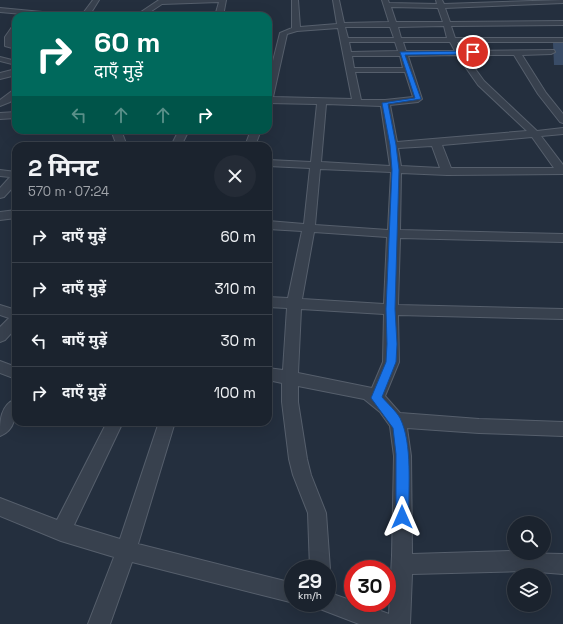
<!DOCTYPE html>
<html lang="hi">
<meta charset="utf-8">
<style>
body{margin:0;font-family:"Space Grotesk","Noto Sans Devanagari",sans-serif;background:#242b36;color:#f1f3f6;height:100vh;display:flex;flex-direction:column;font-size:15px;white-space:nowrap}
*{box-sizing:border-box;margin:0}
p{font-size:13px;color:#a0a4aa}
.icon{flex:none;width:22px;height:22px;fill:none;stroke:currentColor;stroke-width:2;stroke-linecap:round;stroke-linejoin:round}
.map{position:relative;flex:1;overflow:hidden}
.panel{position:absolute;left:12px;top:142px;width:260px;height:284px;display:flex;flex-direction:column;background:#1b232e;border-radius:12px;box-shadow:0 4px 16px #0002,0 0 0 1px #39404a}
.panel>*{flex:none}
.banner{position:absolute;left:12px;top:12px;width:260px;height:122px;border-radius:12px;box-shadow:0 4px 16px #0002,0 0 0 1px #39404a;background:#00695c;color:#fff;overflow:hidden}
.controls{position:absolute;left:507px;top:516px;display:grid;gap:8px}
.controls a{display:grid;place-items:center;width:44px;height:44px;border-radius:50%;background:#1b232e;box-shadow:0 4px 16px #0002,0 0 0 1px #39404a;font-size:20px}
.speed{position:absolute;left:284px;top:560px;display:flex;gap:8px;font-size:20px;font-weight:700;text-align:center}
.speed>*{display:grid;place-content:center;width:52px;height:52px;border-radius:50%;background:#1b232e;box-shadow:0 4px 16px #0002,0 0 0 1px #39404a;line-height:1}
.speed small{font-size:10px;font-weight:400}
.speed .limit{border:6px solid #d22;background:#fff;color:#111}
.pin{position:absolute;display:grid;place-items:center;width:34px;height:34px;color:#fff;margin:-17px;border:2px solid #fff;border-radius:50%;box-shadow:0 1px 4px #0007}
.me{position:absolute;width:44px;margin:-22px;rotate:0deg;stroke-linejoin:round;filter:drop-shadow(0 0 3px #0008)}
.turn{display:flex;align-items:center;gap:14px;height:84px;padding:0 16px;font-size:18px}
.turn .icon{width:52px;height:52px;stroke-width:2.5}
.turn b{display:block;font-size:28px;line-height:34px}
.lanes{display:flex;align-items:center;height:38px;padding:0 16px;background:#0003;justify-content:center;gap:20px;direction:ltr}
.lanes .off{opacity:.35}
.round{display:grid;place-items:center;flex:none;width:42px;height:42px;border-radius:21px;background:#242b36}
.summary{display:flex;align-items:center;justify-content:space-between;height:68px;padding:0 16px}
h1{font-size:24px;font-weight:700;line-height:30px}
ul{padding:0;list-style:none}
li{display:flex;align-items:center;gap:12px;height:52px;padding:0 16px;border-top:1px solid #39404a}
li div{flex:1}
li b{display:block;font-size:15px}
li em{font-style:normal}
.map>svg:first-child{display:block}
.water{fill:#394c67}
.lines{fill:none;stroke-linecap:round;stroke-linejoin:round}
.street-casing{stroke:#565f6c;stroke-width:2}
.street{fill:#38414e;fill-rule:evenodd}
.route{fill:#1a73e8;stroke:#114b97}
</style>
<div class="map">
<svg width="563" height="624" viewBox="0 0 563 624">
<rect width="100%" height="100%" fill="#242f3e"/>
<path class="water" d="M563 39V65H554L553 43Z"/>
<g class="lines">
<g class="street-casing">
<path id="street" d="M93 0H99L89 16H45L0 12V8L53 13 84 12Z
M159 0H226L223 16H215L219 2 162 4 144 16H135Z
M292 0H298L300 27 337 24 333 0H339L344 23 389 22 382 0H388L389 3 437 4 436 0H442L444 4 563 0V3L445 8 450 22 563 21V25L451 26 455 38H563V42H457L462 51 554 50 555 52 551 54 522 55 546 93 563 114V123L560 122 538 94 514 55H465L484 81 537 131 563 128V134L541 136 563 165V174L447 175 401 173 400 230 563 234V242L400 238 398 305 563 309V319L398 315 399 362 385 396 400 413 479 419 563 422V436L479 433 407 428 411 456 412 554 514 551V553L563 554V574L525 571 412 574 410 624H359L320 609 317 603H327V592L353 601V603H359L389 614 392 556 394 456 390 426 380 412 364 399 298 386V402L307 459 311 475 326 513 330 569 327 576V569H310L308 513 293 475 289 459 282 402V383L268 380V368L283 370 287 308 268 307V297L288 298 302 231 268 229V221L304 224 310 168 268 166V160L311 162 317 104 268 103V81L280 33 292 28ZM391 7 438 8 443 22H396ZM444 26 447 38H401L398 27ZM345 27H390L394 38H348ZM338 28 352 99 273 97 287 34 297 31ZM349 42H395L398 51 351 52ZM403 42H450L455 51H406ZM457 55 478 85 527 131 397 142 390 105 418 102 422 99 408 56ZM352 56H400L403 68H354ZM355 72H405L413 97 385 100H361ZM326 104 381 106 390 166 321 162ZM532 137 554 168H451L442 145ZM432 146 440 168 401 166 398 148ZM320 169 391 172 388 230 315 225ZM314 232 387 237 384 304 302 299ZM301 309 384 314 383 362 372 388 298 373Z
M12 27H16C16 34 13 37 13 44L16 45V49L5 46V37Z
M0 57 16 61V65L0 61Z
M16 69V75L0 79V73Z
M16 88V96L10 102 0 106V100Z
M16 112V118L0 119V113Z
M111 130H121L127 146H117Z
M179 130H189L181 146H171Z
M251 130H261L255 146H245Z
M0 170 16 172V184L4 197 0 198V188L10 177 0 176Z
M16 210V218L0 220V212Z
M0 305 16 310V328L5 340 0 342V327L9 318 0 315Z
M0 361 16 367V379L0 373Z
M16 399C16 414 16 430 0 436 0 421 0 405 16 399Z
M107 422H123L74 525 120 539 159 422H175L138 544 293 583 294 603 132 562 110 624H88L114 557 61 541 0 516V498L57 520Z"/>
</g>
<use href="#street" class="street"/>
</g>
<path class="route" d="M475 51 473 54 405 55 421 99 388 104 396 145 399 170 395 309 397 344 396 362 382 397C388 404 396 411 400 418 413 444 408 488 409 517L407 521 402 523 398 521 396 517V454L393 428 371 398 386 362 387 344 386 309 392 170 390 145 382 103 415 98 400 52Z"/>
</svg>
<div class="controls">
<a><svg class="icon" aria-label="search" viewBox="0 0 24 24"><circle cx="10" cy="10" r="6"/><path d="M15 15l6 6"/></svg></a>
<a><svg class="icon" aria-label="layers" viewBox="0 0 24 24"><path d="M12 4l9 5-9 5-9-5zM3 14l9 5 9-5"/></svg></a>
</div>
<div class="speed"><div>29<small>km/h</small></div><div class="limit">30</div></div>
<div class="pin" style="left:473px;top:52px;background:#d93025"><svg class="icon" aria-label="arrive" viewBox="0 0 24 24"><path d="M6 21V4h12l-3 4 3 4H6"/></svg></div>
<svg class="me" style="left:402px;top:517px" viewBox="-20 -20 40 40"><path d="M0-17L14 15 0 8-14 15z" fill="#1a73e8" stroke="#fff" stroke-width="4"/></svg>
<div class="banner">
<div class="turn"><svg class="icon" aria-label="right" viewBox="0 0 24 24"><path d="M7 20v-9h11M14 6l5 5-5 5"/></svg><div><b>60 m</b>दाएँ मुड़ें</div></div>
<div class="lanes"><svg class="icon off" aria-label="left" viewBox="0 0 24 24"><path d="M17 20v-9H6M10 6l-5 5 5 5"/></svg><svg class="icon off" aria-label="ahead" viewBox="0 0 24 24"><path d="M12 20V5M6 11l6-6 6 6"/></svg><svg class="icon off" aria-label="ahead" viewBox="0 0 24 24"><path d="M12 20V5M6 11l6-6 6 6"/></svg><svg class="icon" aria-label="right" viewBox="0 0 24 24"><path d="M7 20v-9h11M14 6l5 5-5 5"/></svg></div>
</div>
<section class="panel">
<div class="summary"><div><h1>2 मिनट</h1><p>570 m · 07:24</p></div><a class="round"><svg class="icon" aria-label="close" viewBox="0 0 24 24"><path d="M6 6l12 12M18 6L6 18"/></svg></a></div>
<ul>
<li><svg class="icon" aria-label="right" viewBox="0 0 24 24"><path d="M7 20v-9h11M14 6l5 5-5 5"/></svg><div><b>दाएँ मुड़ें</b></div><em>60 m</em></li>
<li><svg class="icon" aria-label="right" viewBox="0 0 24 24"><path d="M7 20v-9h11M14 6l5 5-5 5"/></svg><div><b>दाएँ मुड़ें</b></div><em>310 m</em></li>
<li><svg class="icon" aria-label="left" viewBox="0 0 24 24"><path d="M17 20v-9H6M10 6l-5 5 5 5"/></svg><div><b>बाएँ मुड़ें</b></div><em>30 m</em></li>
<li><svg class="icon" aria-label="right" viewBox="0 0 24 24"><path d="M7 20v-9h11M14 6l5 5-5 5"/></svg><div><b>दाएँ मुड़ें</b></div><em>100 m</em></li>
</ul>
</section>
</div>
